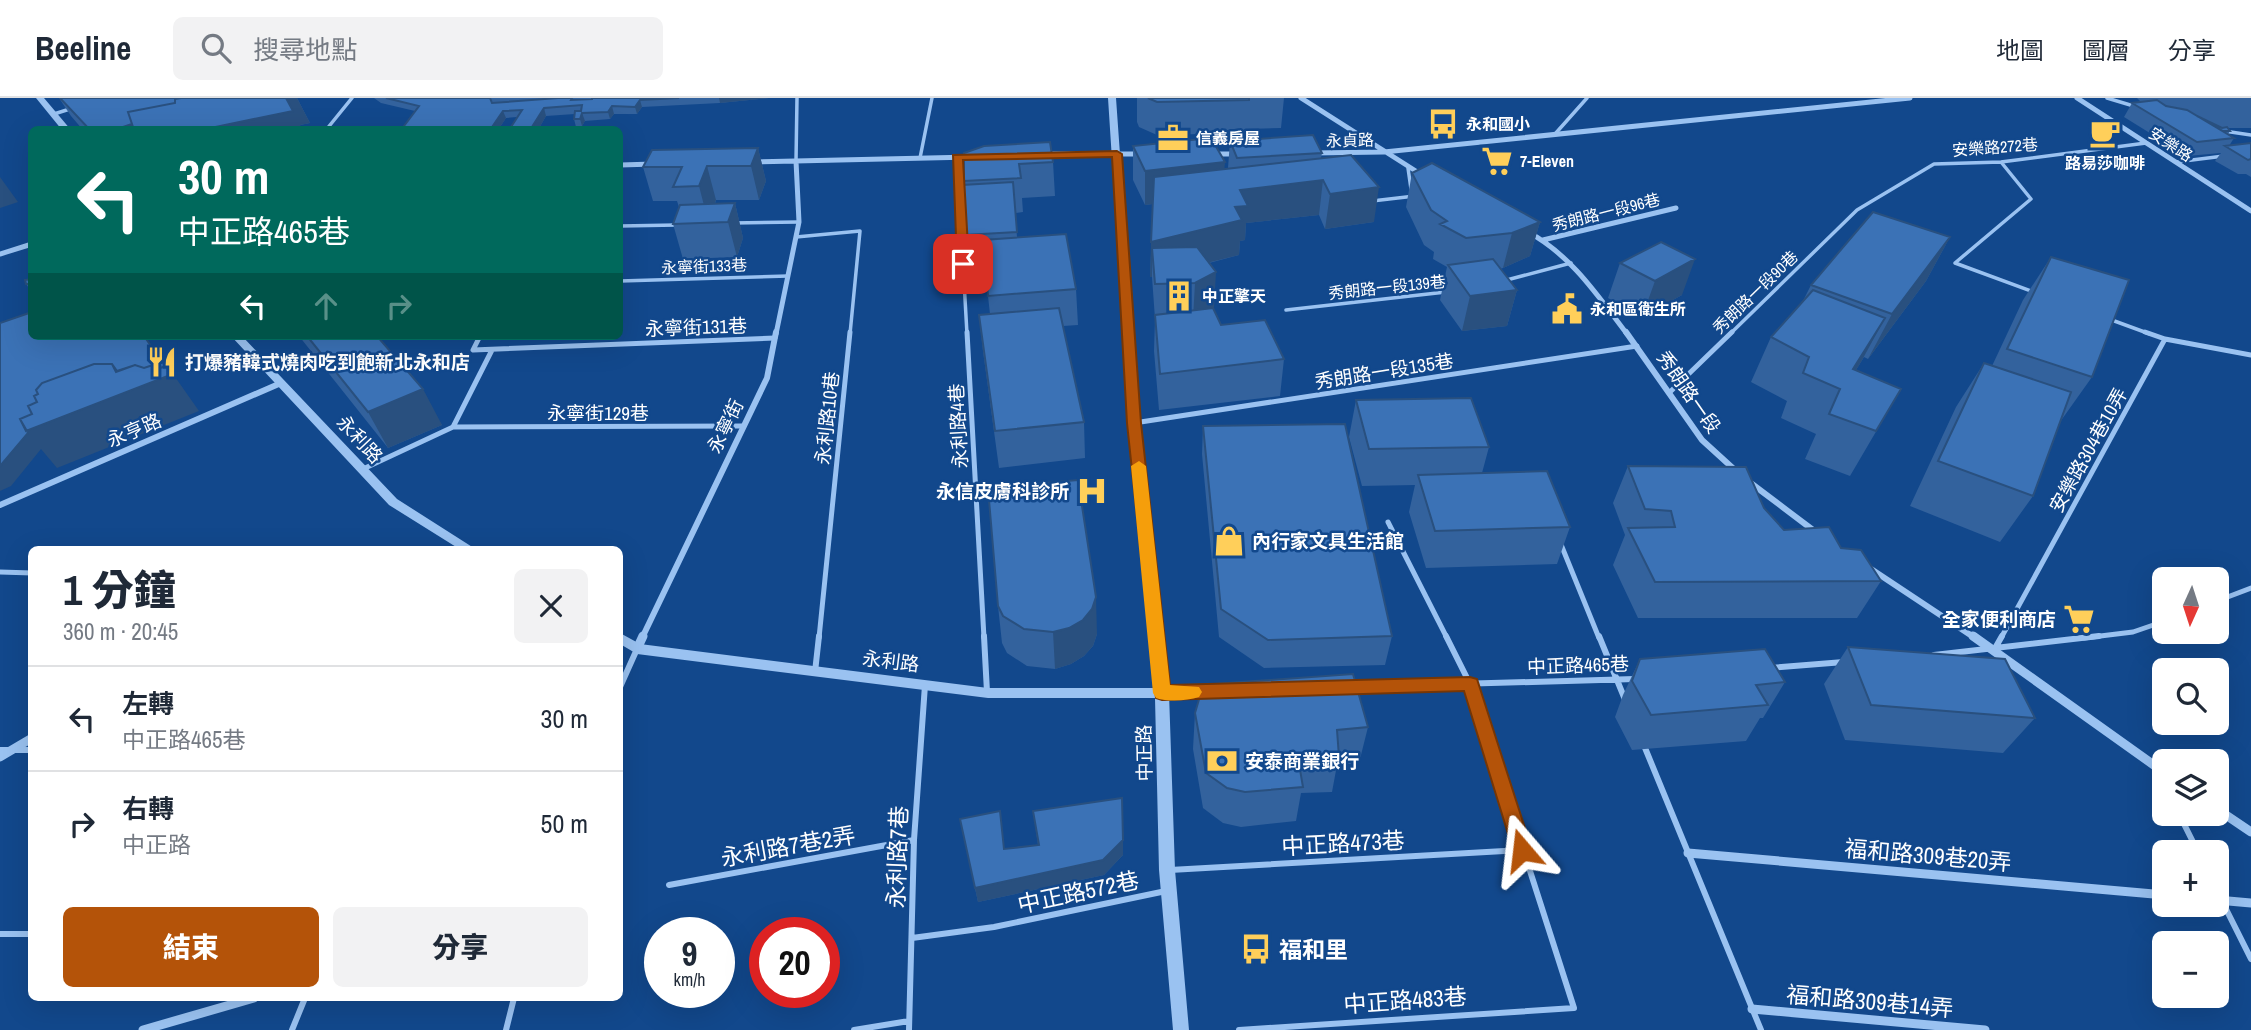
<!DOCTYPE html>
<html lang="zh-TW">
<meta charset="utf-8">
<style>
body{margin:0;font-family:"Archivo Narrow","Noto Sans TC",sans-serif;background:#f2f2f3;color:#1f2937;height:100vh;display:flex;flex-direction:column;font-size:26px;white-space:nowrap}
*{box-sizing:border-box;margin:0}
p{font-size:23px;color:#747a83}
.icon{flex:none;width:38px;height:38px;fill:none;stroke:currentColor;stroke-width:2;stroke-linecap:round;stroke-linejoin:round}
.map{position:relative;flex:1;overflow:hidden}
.drawer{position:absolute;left:28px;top:448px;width:595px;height:455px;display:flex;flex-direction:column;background:#fff;border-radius:10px;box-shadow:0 7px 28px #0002}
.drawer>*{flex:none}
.guide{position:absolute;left:28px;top:28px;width:595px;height:214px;border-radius:10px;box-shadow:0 7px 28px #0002;background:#00695c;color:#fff;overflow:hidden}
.needle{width:46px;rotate:183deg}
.buttons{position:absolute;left:2152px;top:469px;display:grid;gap:14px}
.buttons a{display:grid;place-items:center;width:77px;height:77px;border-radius:10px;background:#fff;box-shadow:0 7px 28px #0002;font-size:35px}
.speed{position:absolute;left:644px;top:819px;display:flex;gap:14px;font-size:35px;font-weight:700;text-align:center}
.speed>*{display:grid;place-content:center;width:91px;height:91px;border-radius:50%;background:#fff;box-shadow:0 7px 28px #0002;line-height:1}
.speed small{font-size:18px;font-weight:400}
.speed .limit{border:10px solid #d22;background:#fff;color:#111}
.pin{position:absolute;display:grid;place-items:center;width:60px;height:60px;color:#fff;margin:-30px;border-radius:14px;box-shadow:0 4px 10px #0006}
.me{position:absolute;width:77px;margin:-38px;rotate:343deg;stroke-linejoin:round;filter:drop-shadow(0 0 5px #0008)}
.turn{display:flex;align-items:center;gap:24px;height:147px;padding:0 35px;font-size:32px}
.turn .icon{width:91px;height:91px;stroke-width:2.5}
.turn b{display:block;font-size:49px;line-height:60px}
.lanes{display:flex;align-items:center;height:66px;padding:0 35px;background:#0003;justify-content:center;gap:35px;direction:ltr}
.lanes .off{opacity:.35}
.round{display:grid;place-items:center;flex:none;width:74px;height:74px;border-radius:10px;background:#f2f2f3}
.overview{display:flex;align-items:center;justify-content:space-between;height:119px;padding:0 35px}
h1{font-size:42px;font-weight:800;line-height:52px}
.button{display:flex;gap:14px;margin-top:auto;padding:14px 35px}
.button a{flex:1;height:80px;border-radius:10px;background:#b45309;color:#fff;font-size:28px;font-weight:800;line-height:80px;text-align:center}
.button a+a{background:#f2f2f3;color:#1f2937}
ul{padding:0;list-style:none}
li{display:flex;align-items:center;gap:21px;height:105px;padding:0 35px;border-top:2px solid #e0e1e3}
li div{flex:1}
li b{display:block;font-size:26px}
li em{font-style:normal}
header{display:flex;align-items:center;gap:42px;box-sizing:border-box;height:98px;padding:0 35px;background:#fff;border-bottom:2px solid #e0e1e3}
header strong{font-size:33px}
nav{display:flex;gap:38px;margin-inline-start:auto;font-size:24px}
.search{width:490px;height:63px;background:#f2f2f3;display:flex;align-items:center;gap:18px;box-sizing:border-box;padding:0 24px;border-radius:10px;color:#747a83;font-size:26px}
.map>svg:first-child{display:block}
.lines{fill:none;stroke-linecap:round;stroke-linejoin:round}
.service-far2{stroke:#9ac2f1;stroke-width:3.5}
.service-far1{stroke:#9ac2f1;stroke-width:5}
.service{stroke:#9ac2f1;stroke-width:6}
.minor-far2{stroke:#9ac2f1;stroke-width:5}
.minor-far1{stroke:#9ac2f1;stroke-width:6}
.minor{stroke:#9ac2f1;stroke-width:9}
.tertiary{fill:#9ac2f1;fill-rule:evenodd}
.wall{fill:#33629d}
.shaded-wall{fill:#29507f}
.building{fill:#3b72b6;stroke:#29507f;stroke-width:2}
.route{fill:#b45309;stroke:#753606;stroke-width:2}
.slow{fill:#f59e0b}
.labels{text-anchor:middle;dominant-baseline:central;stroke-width:5;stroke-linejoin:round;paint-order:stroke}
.far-poi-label{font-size:16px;font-weight:bold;fill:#fff;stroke:#12488c;text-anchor:start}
.far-street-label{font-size:16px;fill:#fff;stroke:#12488c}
.street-label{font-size:19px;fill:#fff;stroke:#12488c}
.poi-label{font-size:19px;font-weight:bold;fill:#fff;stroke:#12488c;text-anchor:start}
.near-street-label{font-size:23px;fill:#fff;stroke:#12488c}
.near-poi-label{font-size:23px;font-weight:bold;fill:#fff;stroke:#12488c;text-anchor:start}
</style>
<header>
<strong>Beeline</strong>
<div class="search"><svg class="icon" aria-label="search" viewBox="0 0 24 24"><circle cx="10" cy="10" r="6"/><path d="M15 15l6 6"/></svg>搜尋地點</div>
<nav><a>地圖</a><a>圖層</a><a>分享</a></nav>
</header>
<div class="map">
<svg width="2251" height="932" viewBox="0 0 2251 932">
<rect width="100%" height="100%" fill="#12488c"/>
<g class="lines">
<path class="service-far2" d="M2107 0 2137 9
M54 16 73 10
M326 32 352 0
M2224 33 2251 37
M1555 36 1587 0
M957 59 967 236
M920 60 932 0
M796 63 797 0
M2176 64 2224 58
M1408 70 1411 91
M1372 103 1415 98
M732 125 799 124
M620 128 677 127
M796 139 860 133 850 236
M1955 165 2034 194
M1955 165 2031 101 2001 64
M620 183 788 178
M1503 183 1571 165
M1286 212 1446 194
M2109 221 2150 236
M1730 236 1857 112 1934 66 2001 64 2146 45"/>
<path class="service-far1" d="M967 234 984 540
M2145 234 2165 241
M480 238 473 252 775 240
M1670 294 1732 234
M1134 325 1637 248
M453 329 744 328
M363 371 453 329 492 252
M1388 424 1447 540
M1560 444 1599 540
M0 474 32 475
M2217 503 2251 490
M819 540 850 234
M2001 540 2165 241 2251 257
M2084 540 2133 534 2165 523"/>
<path class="service" d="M984 538 987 594
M1599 538 1626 604
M1994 552 2002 538
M1934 557 2099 538
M1770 570 1844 564
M815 574 819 538
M620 589 637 551
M1351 589 1635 581
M1162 595 1211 593
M1643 645 1761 932
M0 652H32
M2158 673 2165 686
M2179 716 2198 754
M1170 772 1522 752
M669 787 914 742
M2217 793 2251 861
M0 836H32
M912 840 994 829 1166 793
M292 932 305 900
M506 932 514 900
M854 932 909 923
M909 932 914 742 925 587
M1239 932 1574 910 1470 586 1446 538"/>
<path class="minor-far2" d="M1301 0 1422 77
M2077 0 2251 113
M1313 55 1384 54 1910 0
M1044 56H1140
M1212 56H1238
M753 64 972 59
M620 67 654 66
M1528 134C1571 157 1598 198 1627 236
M1543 142 1676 110
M0 156 32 146
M776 236 799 124 796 63"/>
<path class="minor-far1" d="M1626 234 1702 342 1736 373
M1748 383 1817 435
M0 407 281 285
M1868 469 1975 540
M642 540 767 280 776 234"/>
<path class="minor" d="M1973 538 2165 675
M637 551 643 538
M0 659 32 640
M2217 711 2251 734
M1688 755 2165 797
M2217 802 2251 805
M1752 911 1985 932
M143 932 254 900"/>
<path class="tertiary" d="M36 0H44L71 32H62Z
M1108 0H1116L1139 325 1169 595 1175 772 1189 932H1173L1159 772 1155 600H988L637 556 620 546V535L640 546 988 590H1155L1129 325Z
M231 238H242L397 401 477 452H461L389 407Z"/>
</g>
<path class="wall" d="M59 0H297L310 25 300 27 302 32H83L71 18Z
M374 0H769L720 5 642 9 637 16H614L610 21 585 23 582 28 576 29 574 21 575 16 546 18 538 32H509L517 19 506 20 498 32H401L415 13 381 5Z
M1137 0H1284L1281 30 1247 31V35L1157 37 1139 29 1137 24Z
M2137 0H2251V30H2228L2230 33 2228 36 2234 40 2229 48 2251 45V79L2246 76H2238L2215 63 2221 55 2187 58 2124 19 2132 5 2141 4Z
M1230 43 1322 55 1321 60 1374 124 1325 131 1319 117 1246 125 1245 142 1240 143 1239 157 1209 165 1214 210H1213L1221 227 1284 261 1280 298 1159 312 1154 253 1155 221 1152 179H1150L1153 106 1145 107 1133 82V48L1224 71 1228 70Z
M758 50 766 83 759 102H716L715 106 735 105 743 140 737 159 683 161 673 126 679 109 677 103H653L643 69Z
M964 55 1053 64 1055 98 1022 100 1023 114 1015 115 1017 139 1076 191 1078 227 1063 228 1084 324 1085 360 999 370 983 253 979 217 990 216 985 171 968 172 964 137 965 87Z
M1412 75 1540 124 1530 158 1503 170 1500 171 1517 192 1507 228 1462 233 1440 202 1447 169 1433 161 1434 154 1424 147 1406 109Z
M1950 139 1926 183 1868 261 1864 259 1856 272 1901 291 1850 378 1805 361 1816 336 1781 320 1787 303 1751 284 1771 239 1803 203 1811 187Z
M2051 159 2092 279 2060 324 2033 398 2000 444 1910 408 1956 309 1984 265 1992 268 2023 202Z
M1620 165 1682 197 1642 219 1608 200Z
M32 181V194L26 186Z
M299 238H377L442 327 388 350Z
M1356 302 1489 349 1482 375 1570 429 1557 466 1426 470 1409 414 1415 387 1362 388 1349 339Z
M1203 328 1392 538 1385 567 1264 570 1219 539 1202 356Z
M1628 368 1764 410 1784 432 1841 450 1881 483 1857 520H1638L1613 467 1625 437 1613 405Z
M998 508 1097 536 1093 548 1084 558 1071 566 1055 571 1027 568 1007 555 1002 545Z
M1848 549 2035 620 2003 655 1845 642 1824 586Z
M1640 561 1785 584 1763 620H1760L1746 643 1632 652 1615 619 1623 597Z
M1195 615 1368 629 1359 665 1337 667 1332 694 1301 695 1296 723 1241 729 1223 725 1203 710 1193 651Z
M1033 713 1123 757 1104 777 978 804 960 721 1004 751 1038 747Z"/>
<path class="shaded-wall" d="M286 0H297L310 25 300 27 302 32H114L200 6Z
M719 0H769L720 5Z
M640 2 642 9 637 16 635 9Z
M612 8 614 16 610 21 608 14Z
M544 10 546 18 538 32H530Z
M503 13 506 20 498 32H490Z
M582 15 585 23 582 28 580 21Z
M758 50 766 83 759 102 751 68Z
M1225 64 1222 98 1145 107V73Z
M707 68 716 102 708 123 699 88Z
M0 79 18 104 0 110Z
M1323 82 1319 117 1246 125 1245 142 1240 143 1239 157 1154 178 1152 150V179H1150L1151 144 1235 109 1240 92Z
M1379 89 1374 124 1325 131 1330 96Z
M735 105 743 140 737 159 728 124Z
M1540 124 1530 158 1503 170 1512 135Z
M1950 139 1926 183 1868 261 1892 216Z
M1695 161 1682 197 1642 219 1655 183Z
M1216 174 1214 210 1193 221 1195 185Z
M1517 192 1507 228 1462 233 1470 198Z
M1885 220 1861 264 1829 316 1853 271Z
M173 276 199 313 57 370 41 351 11 388 0 393V368L26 333Z
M423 291 442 327 388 350 368 314Z
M1096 499 1097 536 1093 548 1084 558 1071 566 1055 571 1053 534Z
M1123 742V757L1104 777 978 804 975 790Z"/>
<path class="building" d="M60 0H181L175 1V5L128 14 132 26 114 32H90Z
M180 0H286L293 13 201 32H134L128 14 175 5V1Z
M386 0H490L492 5 558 0H572L571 2 592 1V0H679L640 2 635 9 612 8 608 14 582 15 580 21H574L575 13H581L582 7 544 10 530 32H509L522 12 503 13 490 32H401L419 8Z
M1148 0H1249V2L1157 4Z
M2157 2 2166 8 2187 12 2234 40 2197 44 2132 5Z
M2197 18 2222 30 2227 29 2230 33H2223Z
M1313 37 1322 55 1237 60 1230 43Z
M1211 40 1225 64 1145 73 1133 48Z
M1050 44 1053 64 1019 66 1021 80 964 83V55L984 48Z
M2251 45V61L2248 62 2225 48Z
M758 50 751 68H707L699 88 673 89 682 69H643L652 52Z
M1351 57 1379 89 1330 96 1323 82 1240 92 1248 108 1235 109 1242 122 1151 144 1154 79Z
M1432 65 1540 124 1512 135 1466 140 1440 126 1447 123 1431 112 1412 75Z
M1013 84 1017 134 964 137 962 87Z
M735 105 728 124 673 126 680 107Z
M1873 114 1950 139 1892 216 1811 187Z
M1066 136 1076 191 988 198 983 142Z
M1661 144 1695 161 1655 183 1620 165Z
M1197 149 1216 174 1195 185 1155 186 1152 150Z
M2051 159 2129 182 2092 279 2007 251Z
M1493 161 1517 192 1470 198 1448 167Z
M32 181V186H26L25 182Z
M1813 192 1885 220 1853 271 1901 291 1876 333 1829 316 1840 291 1803 275 1809 259 1771 239Z
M1059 210 1084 324 995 333 979 217Z
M1213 210 1221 227 1265 222 1284 261 1160 276 1155 217Z
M32 214V238H144L165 268 156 272 153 267 144 270 135 267 117 273 112 266H94L42 285 36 292 38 296 34 298 37 304 28 308 32 316 20 321 28 335 0 368V225Z
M307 238H377L423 291 368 314Z
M1984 265 2071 294 2033 398 1938 363Z
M94 266H112L116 274 135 267 144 270 153 267 156 272 167 267 173 276 26 333 20 321 32 316 28 308 37 304 34 298 38 296 36 292 42 285Z
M1471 300 1489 349 1369 351 1356 302Z
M1345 326 1392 538 1268 542 1221 511 1203 328Z
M1628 368 1746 369 1764 410 1784 432 1829 429 1841 450 1861 452 1881 483 1655 484 1628 430 1675 429 1671 413 1645 411Z
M1547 373 1570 429 1435 433 1418 377Z
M1078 382 1096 499 1092 511 1083 522 1069 530 1053 534 1024 531 1003 518 998 508 988 390Z
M1848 549 2005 561 2035 620 1871 607Z
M1765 551 1785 584 1756 587 1768 607 1651 617 1632 583 1640 561Z
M1353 576 1368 629 1337 632 1339 659 1298 660 1303 689 1245 694 1227 690 1206 675 1195 615 1200 598 1214 586Z
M1122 700 1123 742 1103 762 975 790 960 721 1000 713 1004 751 1039 747 1033 713Z"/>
<path class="route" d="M1117 53 1122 56 1141 325 1170 587 1470 579 1477 581 1532 752 1529 758 1522 761 1515 758 1513 752 1464 593 1162 602 1156 600 1127 325 1112 59 963 62 969 166 963 170 957 166 953 57Z"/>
<path class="slow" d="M1139 363 1146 368 1170 587 1199 589 1202 594 1199 599C1187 603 1168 604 1156 600L1153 595 1131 368Z"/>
<defs>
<g id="bus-bare" transform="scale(2.415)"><path d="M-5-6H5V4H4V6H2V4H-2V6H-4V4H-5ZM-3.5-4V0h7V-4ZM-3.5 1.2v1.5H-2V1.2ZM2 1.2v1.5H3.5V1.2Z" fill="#ffcf5a" stroke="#12488c" stroke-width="2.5" paint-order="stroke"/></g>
<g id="cafe-bare" transform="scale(2.415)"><path d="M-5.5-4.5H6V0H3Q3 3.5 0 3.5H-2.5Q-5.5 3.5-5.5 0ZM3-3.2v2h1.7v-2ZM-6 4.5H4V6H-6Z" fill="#ffcf5a" stroke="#12488c" stroke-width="2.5" paint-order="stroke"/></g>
<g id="office-bare" transform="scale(2.415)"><path d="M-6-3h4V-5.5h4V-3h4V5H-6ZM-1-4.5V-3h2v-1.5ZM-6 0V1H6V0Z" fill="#ffcf5a" stroke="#12488c" stroke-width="2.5" paint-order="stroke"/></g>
<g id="supermarket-bare" transform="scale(2.415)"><path d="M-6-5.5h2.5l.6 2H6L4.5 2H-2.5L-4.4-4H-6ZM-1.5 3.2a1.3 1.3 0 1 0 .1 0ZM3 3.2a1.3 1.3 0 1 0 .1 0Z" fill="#ffcf5a" stroke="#12488c" stroke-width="2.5" paint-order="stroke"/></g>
<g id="building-bare" transform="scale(2.415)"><path d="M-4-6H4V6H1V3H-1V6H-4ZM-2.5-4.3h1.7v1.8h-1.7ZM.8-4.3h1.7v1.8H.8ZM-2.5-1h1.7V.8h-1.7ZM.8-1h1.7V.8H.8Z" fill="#ffcf5a" stroke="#12488c" stroke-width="2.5" paint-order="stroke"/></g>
<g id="civic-bare" transform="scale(2.415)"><path d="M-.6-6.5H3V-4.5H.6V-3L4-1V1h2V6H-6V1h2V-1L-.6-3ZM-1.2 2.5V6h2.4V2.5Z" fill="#ffcf5a" stroke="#12488c" stroke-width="2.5" paint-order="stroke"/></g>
<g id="restaurant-bare" transform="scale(2.415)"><path d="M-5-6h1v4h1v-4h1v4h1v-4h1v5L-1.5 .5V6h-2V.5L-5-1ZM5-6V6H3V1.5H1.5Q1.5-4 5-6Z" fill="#ffcf5a" stroke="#12488c" stroke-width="2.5" paint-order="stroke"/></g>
<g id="hospital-bare" transform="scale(2.415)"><path d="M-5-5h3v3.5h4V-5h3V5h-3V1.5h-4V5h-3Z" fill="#ffcf5a" stroke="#12488c" stroke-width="2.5" paint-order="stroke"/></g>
<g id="shop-bare" transform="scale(2.415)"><path d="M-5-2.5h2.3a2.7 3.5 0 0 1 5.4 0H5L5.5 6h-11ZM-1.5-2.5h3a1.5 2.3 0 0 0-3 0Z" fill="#ffcf5a" stroke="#12488c" stroke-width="2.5" paint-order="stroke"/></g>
<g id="bank-bare" transform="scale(2.415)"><path d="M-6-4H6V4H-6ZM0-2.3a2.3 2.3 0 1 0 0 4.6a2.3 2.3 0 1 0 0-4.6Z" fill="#ffcf5a" stroke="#12488c" stroke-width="2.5" paint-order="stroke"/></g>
</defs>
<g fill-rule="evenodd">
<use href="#bus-bare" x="1443" y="26"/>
<use href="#cafe-bare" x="2105" y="35"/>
<use href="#office-bare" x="1173" y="40"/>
<use href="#supermarket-bare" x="1497" y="63"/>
<use href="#building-bare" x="1179" y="198"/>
<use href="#civic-bare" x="1567" y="211"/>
<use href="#restaurant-bare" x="162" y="264"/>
<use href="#hospital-bare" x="1092" y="393"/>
<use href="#shop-bare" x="1229" y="443"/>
<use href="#supermarket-bare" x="2079" y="521"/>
<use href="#bank-bare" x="1222" y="663"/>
<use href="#bus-bare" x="1256" y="851"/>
</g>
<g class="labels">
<g class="far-poi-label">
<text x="1466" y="26">永和國小</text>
<text x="1196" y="40">信義房屋</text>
<text x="1520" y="63">7-Eleven</text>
<text x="2105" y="65" text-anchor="middle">路易莎咖啡</text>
<text x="1202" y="198">中正擎天</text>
<text x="1590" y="211">永和區衛生所</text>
</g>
<g class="far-street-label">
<text transform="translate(1350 42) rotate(-1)">永貞路</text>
<text transform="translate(2171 46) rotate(33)">安樂路</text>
<text transform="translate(1995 49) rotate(-4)">安樂路272巷</text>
<text transform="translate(1606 114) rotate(-14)">秀朗路一段96巷</text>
<text transform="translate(704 168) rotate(-2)">永寧街133巷</text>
<text transform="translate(1387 189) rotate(-6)">秀朗路一段139巷</text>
<text transform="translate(1755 194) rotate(-44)">秀朗路一段90巷</text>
</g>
<g class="street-label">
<text transform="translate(696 229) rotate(-2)">永寧街131巷</text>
<text transform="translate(1384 273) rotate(-9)">秀朗路一段135巷</text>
<text transform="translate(1689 294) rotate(55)">秀朗路一段</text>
<text x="598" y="315">永寧街129巷</text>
<text transform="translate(827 320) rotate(-84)">永利路10巷</text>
<text transform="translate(725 328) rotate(-64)">永寧街</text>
<text transform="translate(958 328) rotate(-93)">永利路4巷</text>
<text transform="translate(134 332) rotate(-23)">永亨路</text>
<text transform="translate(360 341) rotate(47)">永利路</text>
<text transform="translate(2088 352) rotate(-61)">安樂路304巷10弄</text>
<text transform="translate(891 563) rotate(7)">永利路</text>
<text transform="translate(1578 567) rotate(-2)">中正路465巷</text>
<text transform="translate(1144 655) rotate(-91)">中正路</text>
</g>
<g class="poi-label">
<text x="185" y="264">打爆豬韓式燒肉吃到飽新北永和店</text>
<text x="1069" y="393" text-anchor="end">永信皮膚科診所</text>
<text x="1252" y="443">內行家文具生活館</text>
<text x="2056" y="521" text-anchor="end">全家便利商店</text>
<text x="1245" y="663">安泰商業銀行</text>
</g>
<g class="near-street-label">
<text transform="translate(1343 745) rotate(-3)">中正路473巷</text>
<text transform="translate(788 748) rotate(-10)">永利路7巷2弄</text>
<text transform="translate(1928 757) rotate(5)">福和路309巷20弄</text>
<text transform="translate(897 759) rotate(-88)">永利路7巷</text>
<text transform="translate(1078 794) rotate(-12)">中正路572巷</text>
<text transform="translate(1405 902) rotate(-4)">中正路483巷</text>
<text transform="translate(1870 903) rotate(5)">福和路309巷14弄</text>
</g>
<g class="near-poi-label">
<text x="1279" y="851">福和里</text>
</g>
</g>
</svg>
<div class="buttons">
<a><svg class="needle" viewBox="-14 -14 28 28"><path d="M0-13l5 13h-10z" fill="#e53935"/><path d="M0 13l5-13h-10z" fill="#747a83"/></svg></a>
<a><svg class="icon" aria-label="search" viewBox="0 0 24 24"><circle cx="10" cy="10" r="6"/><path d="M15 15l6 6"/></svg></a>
<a><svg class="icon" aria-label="layers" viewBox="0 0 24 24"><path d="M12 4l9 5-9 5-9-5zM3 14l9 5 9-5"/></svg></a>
<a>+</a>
<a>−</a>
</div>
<div class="speed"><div>9<small>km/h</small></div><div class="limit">20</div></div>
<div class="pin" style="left:963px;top:166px;background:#d93025"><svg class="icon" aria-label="arrive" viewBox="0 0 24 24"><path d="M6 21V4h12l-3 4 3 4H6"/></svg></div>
<svg class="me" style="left:1522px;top:752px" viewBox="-20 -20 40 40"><path d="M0-17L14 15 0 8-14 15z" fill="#b45309" stroke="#fff" stroke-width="4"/></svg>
<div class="guide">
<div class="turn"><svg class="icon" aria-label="left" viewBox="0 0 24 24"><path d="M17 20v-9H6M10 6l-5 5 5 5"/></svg><div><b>30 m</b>中正路465巷</div></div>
<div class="lanes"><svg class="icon" aria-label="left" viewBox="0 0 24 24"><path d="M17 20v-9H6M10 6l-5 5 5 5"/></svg><svg class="icon off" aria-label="ahead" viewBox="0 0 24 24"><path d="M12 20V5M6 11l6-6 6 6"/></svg><svg class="icon off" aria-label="right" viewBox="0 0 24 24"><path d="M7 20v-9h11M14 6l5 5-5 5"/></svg></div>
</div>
<section class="drawer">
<div class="overview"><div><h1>1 分鐘</h1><p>360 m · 20:45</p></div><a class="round"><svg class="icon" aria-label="close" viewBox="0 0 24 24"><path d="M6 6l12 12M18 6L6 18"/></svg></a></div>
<ul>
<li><svg class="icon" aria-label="left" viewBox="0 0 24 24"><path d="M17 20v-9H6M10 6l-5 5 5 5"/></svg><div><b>左轉</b><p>中正路465巷</p></div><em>30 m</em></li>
<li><svg class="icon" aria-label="right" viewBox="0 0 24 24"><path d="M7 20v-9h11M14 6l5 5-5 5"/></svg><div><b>右轉</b><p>中正路</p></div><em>50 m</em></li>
</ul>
<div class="button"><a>結束</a><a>分享</a></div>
</section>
</div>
